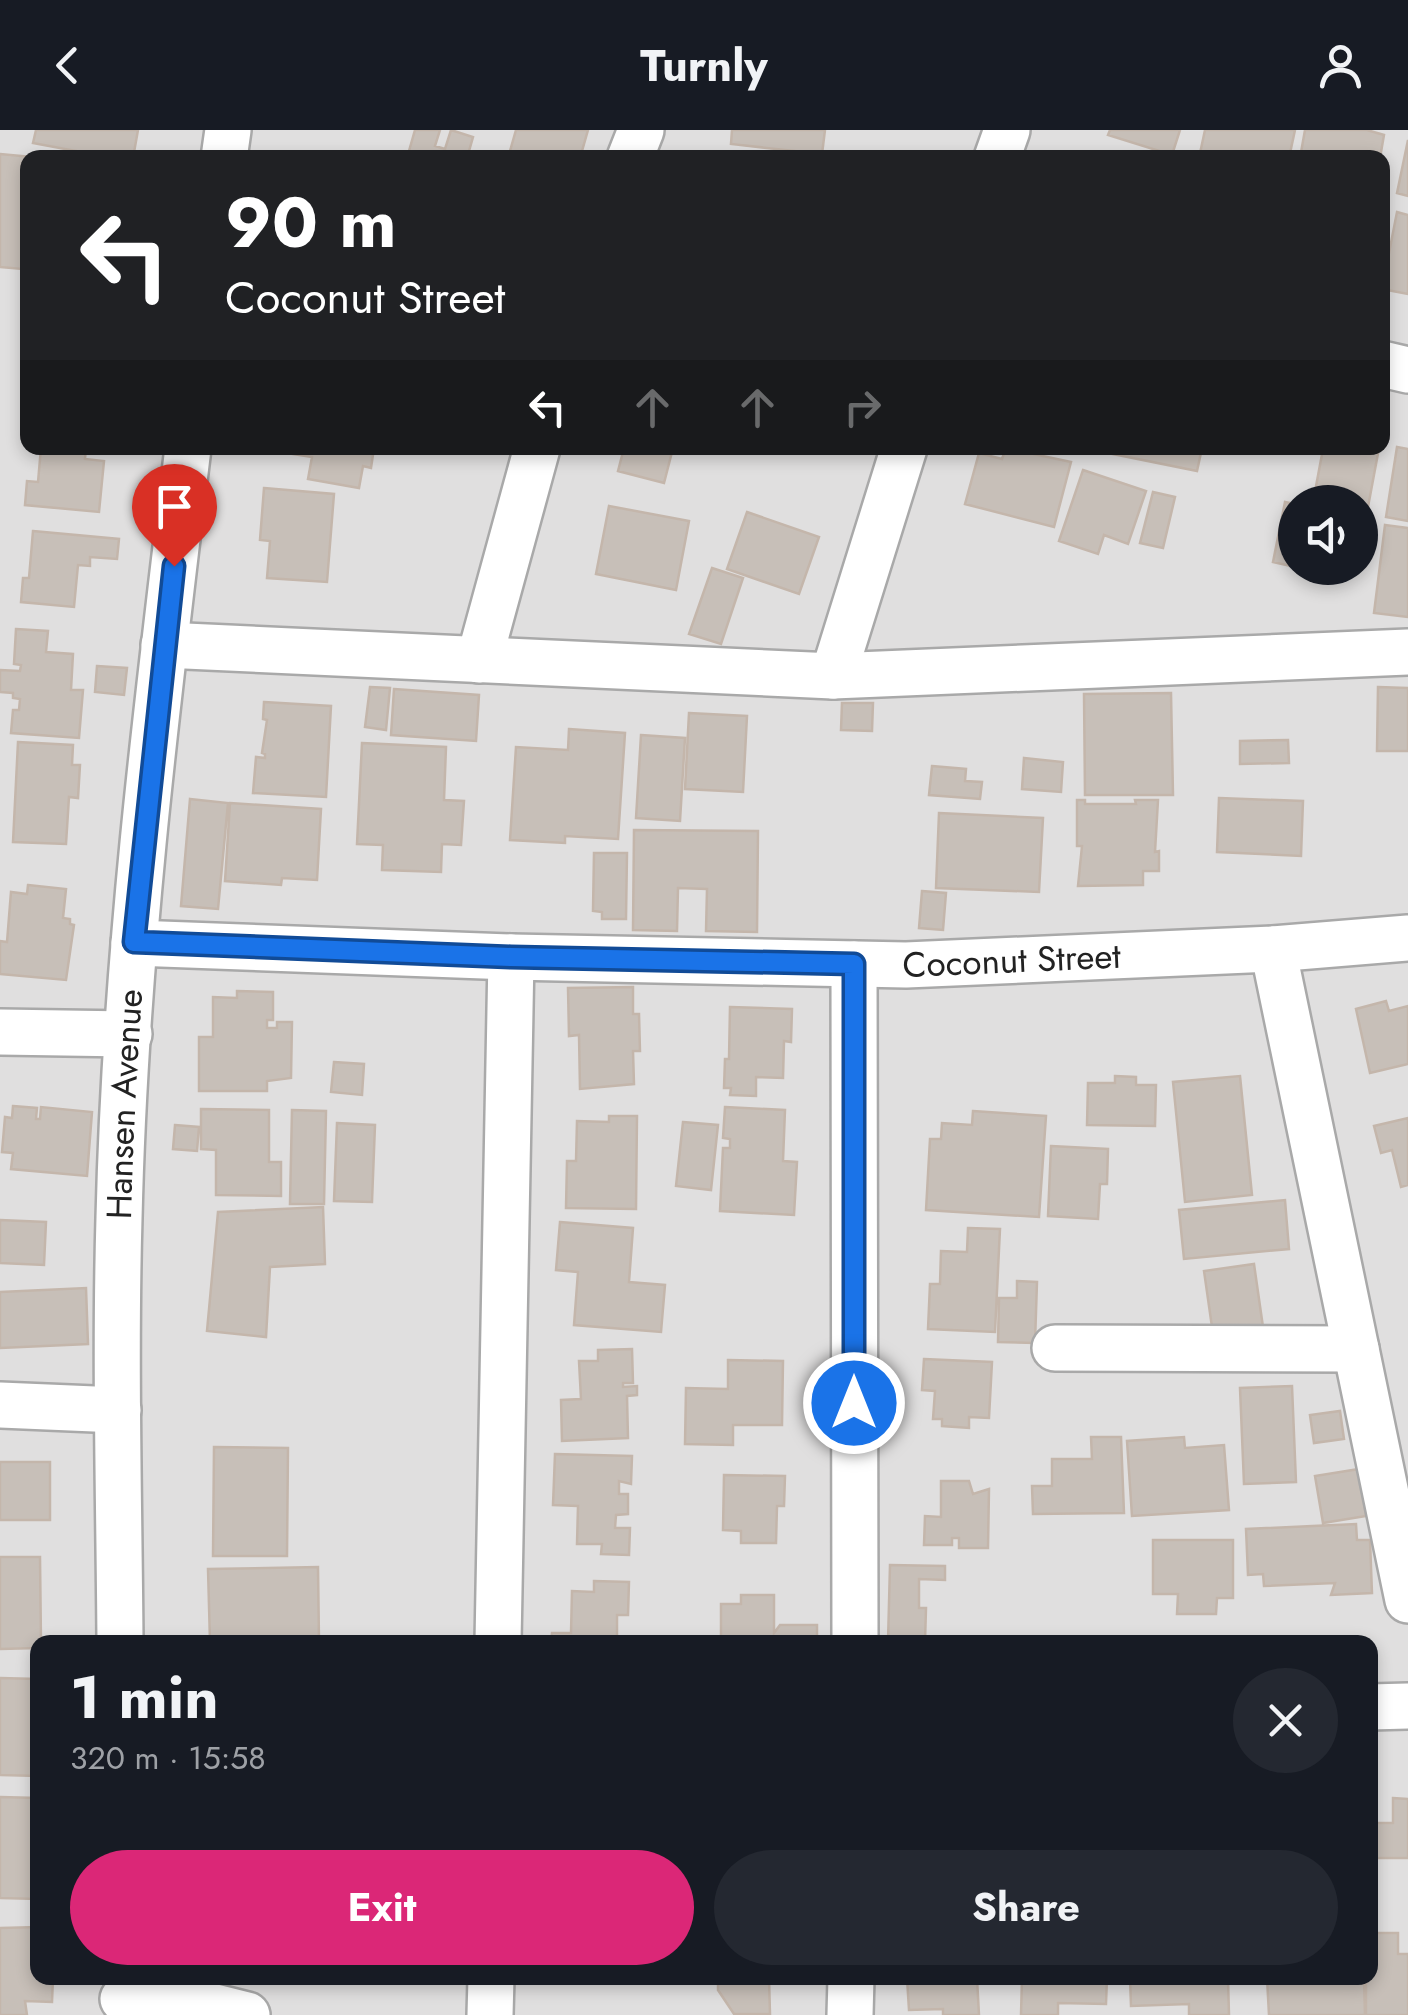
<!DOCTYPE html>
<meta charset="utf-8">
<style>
body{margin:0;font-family:Jost,sans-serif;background:#242831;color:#f1f3f6;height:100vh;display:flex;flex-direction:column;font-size:38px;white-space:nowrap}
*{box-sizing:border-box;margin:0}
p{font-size:32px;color:#9ea1a6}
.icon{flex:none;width:55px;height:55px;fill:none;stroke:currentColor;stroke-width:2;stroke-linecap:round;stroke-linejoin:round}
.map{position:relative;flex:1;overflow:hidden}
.panel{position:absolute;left:30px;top:1505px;width:1348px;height:350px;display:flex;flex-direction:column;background:#171b24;border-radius:20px;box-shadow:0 5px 15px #0003}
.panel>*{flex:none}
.top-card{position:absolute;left:20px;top:20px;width:1370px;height:305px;border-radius:20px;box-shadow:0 5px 15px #0003;background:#202124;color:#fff;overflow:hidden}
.fabs{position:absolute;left:1278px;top:355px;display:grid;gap:20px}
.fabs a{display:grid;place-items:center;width:100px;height:100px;border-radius:50%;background:#171b24;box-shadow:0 5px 15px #0003;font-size:50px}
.pin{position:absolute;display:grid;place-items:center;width:85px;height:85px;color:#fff;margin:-102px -42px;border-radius:50% 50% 50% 0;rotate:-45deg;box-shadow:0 0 10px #0007}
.pin .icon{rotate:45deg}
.me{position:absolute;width:110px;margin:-55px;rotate:0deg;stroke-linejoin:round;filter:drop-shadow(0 0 8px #0008)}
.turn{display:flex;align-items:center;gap:35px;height:210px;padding:0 40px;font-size:45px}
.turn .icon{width:130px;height:130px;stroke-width:2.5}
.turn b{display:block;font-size:70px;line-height:85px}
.lanes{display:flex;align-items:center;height:95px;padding:0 40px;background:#0003;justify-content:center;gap:50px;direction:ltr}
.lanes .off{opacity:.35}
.round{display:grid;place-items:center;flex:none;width:105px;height:105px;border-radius:52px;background:#242831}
.headline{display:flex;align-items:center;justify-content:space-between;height:170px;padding:0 40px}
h1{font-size:60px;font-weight:700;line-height:75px}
.cta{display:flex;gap:20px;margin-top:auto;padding:20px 40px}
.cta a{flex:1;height:115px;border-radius:60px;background:#db2777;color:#fff;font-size:40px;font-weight:700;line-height:115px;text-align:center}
.cta a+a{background:#242831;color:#f1f3f6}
header{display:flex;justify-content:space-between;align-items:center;height:130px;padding:0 40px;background:#171b24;font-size:45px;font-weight:700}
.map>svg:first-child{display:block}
.residential{fill:#e0dfdf;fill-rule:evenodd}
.building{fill:#c7bfb8;stroke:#c4b6ab;stroke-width:2.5}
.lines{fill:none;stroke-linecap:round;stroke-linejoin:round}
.minor-casing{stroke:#a9a9a9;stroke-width:50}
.minor{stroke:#fff;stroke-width:45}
.route-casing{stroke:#114b97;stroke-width:25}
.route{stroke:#1a73e8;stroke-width:18}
.labels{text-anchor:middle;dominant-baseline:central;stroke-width:8;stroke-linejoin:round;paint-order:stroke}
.street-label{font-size:35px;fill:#222;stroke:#fff}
</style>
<header><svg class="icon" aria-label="back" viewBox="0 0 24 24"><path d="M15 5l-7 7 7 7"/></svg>Turnly<svg class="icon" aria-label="person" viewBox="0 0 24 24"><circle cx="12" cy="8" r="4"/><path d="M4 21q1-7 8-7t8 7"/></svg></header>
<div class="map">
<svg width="1408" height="1885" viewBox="0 0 1408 1885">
<rect width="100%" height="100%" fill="#f2efe9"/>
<path class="residential" d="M0 0H1408V1885H0ZM28 28H1382V318H28ZM1295 372H1360V438H1295ZM38 1512H1370V1848H38Z"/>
<path class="building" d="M36 0H138L133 28H113L33 13Z
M415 0H440L435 16 445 19 451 0 473 7 467 28H407Z
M516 0H588L580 28H508Z
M732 0H825L822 24 731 14Z
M1110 0H1180L1172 25 1108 5Z
M1205 0H1295L1289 28H1199Z
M1305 0H1367L1384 5 1380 28H1300Z
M1408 10V66L1397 63Z
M0 24 32 27 28 28 22 139 0 137Z
M1397 82 1408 85V164L1382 159Z
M1397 317 1408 319V391L1386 387Z
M41 318H86L85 329 104 331 99 382 25 375 27 351 38 352Z
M255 318H374L371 338 363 336 359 358 308 349 312 327Z
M624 318H673L664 353 618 341Z
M1006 318 1071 332 1054 397 965 374 979 323 1002 329Z
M1099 318H1202L1197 341 1098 321Z
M1331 318H1379L1368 377 1360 375V372L1314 367 1323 319Z
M1083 340 1146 361 1128 414 1104 405 1098 424 1059 411Z
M264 358 334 364 327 452 267 448 270 411 260 410Z
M1153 362 1175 367 1163 418 1140 413Z
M1285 372 1295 374V437L1273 432Z
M609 376 689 391 676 460 596 444Z
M747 382 819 407 799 464 727 439Z
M1385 395 1408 398V487L1374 483Z
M33 401 119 409 117 429 90 427V436L78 435 74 477 21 472 23 448H29Z
M712 438 743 448 721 514 689 504Z
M16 499 48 501 46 522 73 524 71 560H83L79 608 11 603 13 580H19L20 569 13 568V563L0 562V540L20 541 21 535 14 534Z
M97 536 127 538 124 565 95 562Z
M370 557 390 558 386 600 365 597Z
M1378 557 1408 558V621H1377Z
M394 559 479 565 476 611 391 605Z
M1171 563 1173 665H1085L1084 564Z
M264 572 331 576 326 667 253 663 256 627 265 628V624L262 623 267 590 263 589Z
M842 573H873L872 601 841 600Z
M689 583 747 586 743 662 685 659Z
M569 599 625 603 618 709 565 706V713L510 710 516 617 568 620Z
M641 605 685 608 680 691 636 688Z
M1288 610 1289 633 1240 634V611Z
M18 612 73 615 72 635H80L78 668 69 667 66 714 13 712Z
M362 613 446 617 444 670 464 671 461 715 442 714 441 742 382 740 383 715 357 714Z
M1024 628 1063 632 1061 662 1022 659Z
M932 636 966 639 965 651 982 652 980 669 929 665Z
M1219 668 1303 671 1301 726 1217 722Z
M190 669 228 673 218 779 181 776Z
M1077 670H1085V674H1136L1135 670H1158L1155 722 1159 721V741H1143V755L1078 756 1082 716H1077Z
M230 673 321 679 317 750 282 748 281 755 225 751Z
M939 683 1043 688 1039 762 936 758Z
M634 700 758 701 757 802 706 801 707 759 678 758 677 801 633 800Z
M594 723H627L626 789H602V782L593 781Z
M28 755 66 759 63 788 70 789V794L74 795 66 850 0 844V811L7 812 11 762 27 764Z
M922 761 946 763 943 800 919 798Z
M633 857V884H639L640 921H633L634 954 580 959 579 905 569 906 568 858Z
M237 861 273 862V890H267V898H277V892H292L291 948 267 951V961H199V907H213V867L237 868Z
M1386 871 1389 881 1408 876V934L1370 943 1356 879Z
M730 877 792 879 791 912 784 911 783 948 756 947V966L730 965 731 958H724L725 929H729Z
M334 932 364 934 362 965 331 962Z
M1115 946 1136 947V955H1156L1155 996 1087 995 1088 953H1115Z
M1240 946 1252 1065 1185 1072 1173 952Z
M13 976 37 978 36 989H40L41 977 92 982 87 1046 11 1039 13 1023 2 1022 5 987 12 988Z
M725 977 785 980 783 1031 797 1032 794 1085 720 1081 723 1018H730V1009L723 1008Z
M201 979 269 980V1032H281V1066L216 1065V1020L201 1019Z
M292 980 326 981 324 1074H290Z
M973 981 1046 986 1039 1087 926 1080 930 1009H941L942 993 972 995Z
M609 986H637L636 1079 566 1078 567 1031H576L577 991 609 992Z
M1408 988V1055L1401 1057 1392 1020 1381 1023 1374 996Z
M683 992 718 995 711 1060 676 1056Z
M337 993 375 995 372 1072 334 1071Z
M175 995 199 997 197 1021 173 1019Z
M1051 1016 1108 1019 1107 1054H1100L1098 1089 1048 1086Z
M1285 1070 1289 1119 1184 1129 1179 1080Z
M323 1077 325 1134 270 1137 266 1207 207 1201 218 1082Z
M0 1090 46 1092 44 1135 0 1133Z
M560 1092 633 1098 629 1152 665 1155 661 1202 574 1195 578 1142 556 1140Z
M968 1098 1000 1099 995 1202 928 1199 930 1154H940L941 1121 967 1122Z
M1254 1134 1263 1197 1213 1204 1204 1141Z
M1017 1151 1037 1152 1035 1213 998 1212 999 1168H1017Z
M86 1158 88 1214 0 1218V1162Z
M632 1219 633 1253H623V1257L637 1256V1265L627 1266 628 1308 562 1311 561 1270 581 1269 579 1231H598V1220Z
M924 1229 992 1232 989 1288 969 1287V1298L942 1296V1289H933L935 1261 922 1260Z
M728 1230 783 1231 782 1295H733V1315L685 1314 686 1258 728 1259Z
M1292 1256 1296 1352 1244 1354 1240 1258Z
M1340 1281 1344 1309 1314 1313 1310 1285Z
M1091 1307H1121L1124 1383 1033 1384 1032 1356H1052V1329H1092Z
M1184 1307 1185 1318 1224 1315 1229 1380 1132 1386 1127 1311Z
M214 1317 288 1318 287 1426H213Z
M555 1324 632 1326 631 1354 619 1351V1364H628V1384L616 1385 615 1398H630L629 1425 601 1424 602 1414H577L578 1376 553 1375Z
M0 1332H50V1390H0Z
M1359 1339 1366 1386 1323 1393 1315 1346Z
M724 1345 785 1346 784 1376H777L776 1413H741V1401L723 1400Z
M941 1351H969L973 1364 989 1359 988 1418H959V1408H952V1415H924L925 1386 941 1387Z
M1356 1394 1357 1410H1370L1372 1463 1331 1465 1335 1453 1264 1456 1263 1444 1248 1445 1246 1399Z
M1153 1410H1233V1468H1217L1216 1484H1177L1178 1464H1153Z
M0 1427H40L41 1512H38V1518L0 1519Z
M890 1435 945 1436V1450L919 1449V1478H926L925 1512H888Z
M318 1437 319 1512H210L208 1439Z
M594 1451 629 1452 628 1485H617V1512H551L552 1503H571L572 1461 594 1462Z
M741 1465H774V1503L780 1495H817V1512H721V1474H741Z
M0 1548 38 1549V1646L0 1645Z
M0 1667 38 1668V1769L0 1768Z
M1393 1668 1408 1669V1728H1370V1693H1393Z
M38 1797V1848H53L52 1872 25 1871 27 1885H0V1798Z
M1373 1803H1398V1824H1408V1885H1366V1848H1370Z
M542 1848H580L578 1852 542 1851Z
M718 1848H769L770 1884H734L718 1860Z
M907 1848H977L979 1885H943V1879L909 1880Z
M1022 1848H1107L1106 1874 1058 1873V1885H1021Z
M1130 1848H1228L1229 1885H1189V1874L1131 1876Z
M1267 1848H1364L1365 1885H1269Z"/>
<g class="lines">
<g class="minor-casing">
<g id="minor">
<path d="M224 28 228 0"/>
<path d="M630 28 641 0"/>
<path d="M997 28 1007 0"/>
<path d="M1382 234 1408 240"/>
<path d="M164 515 833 546 1408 522"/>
<path d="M479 530 537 318"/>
<path d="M833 546 904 318"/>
<path id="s1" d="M134 813 511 827 906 835 1273 819 1408 808"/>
<path d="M1273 819 1408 1470"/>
<path d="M854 834 855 1512"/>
<path d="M0 902 129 904"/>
<path d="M1055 1218 1356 1219"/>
<path d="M0 1275 118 1280"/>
<path id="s2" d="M120 1512C119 1371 115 1229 119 1088 125 830 157 573 188 318"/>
<path d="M498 1512 511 827"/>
<path d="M1370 1577 1408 1576"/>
<path d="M123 1869 195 1872 247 1885"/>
<path d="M490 1885 491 1848"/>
<path d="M850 1885 851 1848"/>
</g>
</g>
<use href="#minor" class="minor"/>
</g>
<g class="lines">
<g class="route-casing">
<path id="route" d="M174 436 134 812 511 827 854 834V1273"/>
</g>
<use href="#route" class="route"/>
</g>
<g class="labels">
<g class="street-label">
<text stroke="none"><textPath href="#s1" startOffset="878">Coconut Street</textPath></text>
<text stroke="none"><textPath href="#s2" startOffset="538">Hansen Avenue</textPath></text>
</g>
</g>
</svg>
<div class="fabs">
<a><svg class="icon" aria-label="sound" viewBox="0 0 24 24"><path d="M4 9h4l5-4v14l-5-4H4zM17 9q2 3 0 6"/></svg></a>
</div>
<div class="pin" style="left:174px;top:436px;background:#d93025"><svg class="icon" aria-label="arrive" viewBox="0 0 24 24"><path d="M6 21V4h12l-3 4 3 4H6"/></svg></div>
<svg class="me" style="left:854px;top:1273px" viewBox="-20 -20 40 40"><circle r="17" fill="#1a73e8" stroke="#fff" stroke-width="3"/><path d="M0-11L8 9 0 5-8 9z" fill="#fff"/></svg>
<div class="top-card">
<div class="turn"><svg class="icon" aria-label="left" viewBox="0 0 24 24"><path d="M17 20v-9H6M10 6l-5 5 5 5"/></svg><div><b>90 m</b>Coconut Street</div></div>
<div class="lanes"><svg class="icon" aria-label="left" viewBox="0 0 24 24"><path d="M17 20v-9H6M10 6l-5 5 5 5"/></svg><svg class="icon off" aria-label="ahead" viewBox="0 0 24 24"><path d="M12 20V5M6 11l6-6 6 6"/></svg><svg class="icon off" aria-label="ahead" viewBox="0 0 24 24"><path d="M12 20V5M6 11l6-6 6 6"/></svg><svg class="icon off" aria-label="right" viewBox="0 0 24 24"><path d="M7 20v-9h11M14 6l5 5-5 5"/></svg></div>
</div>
<section class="panel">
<div class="headline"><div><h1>1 min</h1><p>320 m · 15:58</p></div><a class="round"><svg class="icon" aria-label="close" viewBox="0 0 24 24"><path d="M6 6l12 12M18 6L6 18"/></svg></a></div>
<div class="cta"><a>Exit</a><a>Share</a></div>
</section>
</div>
